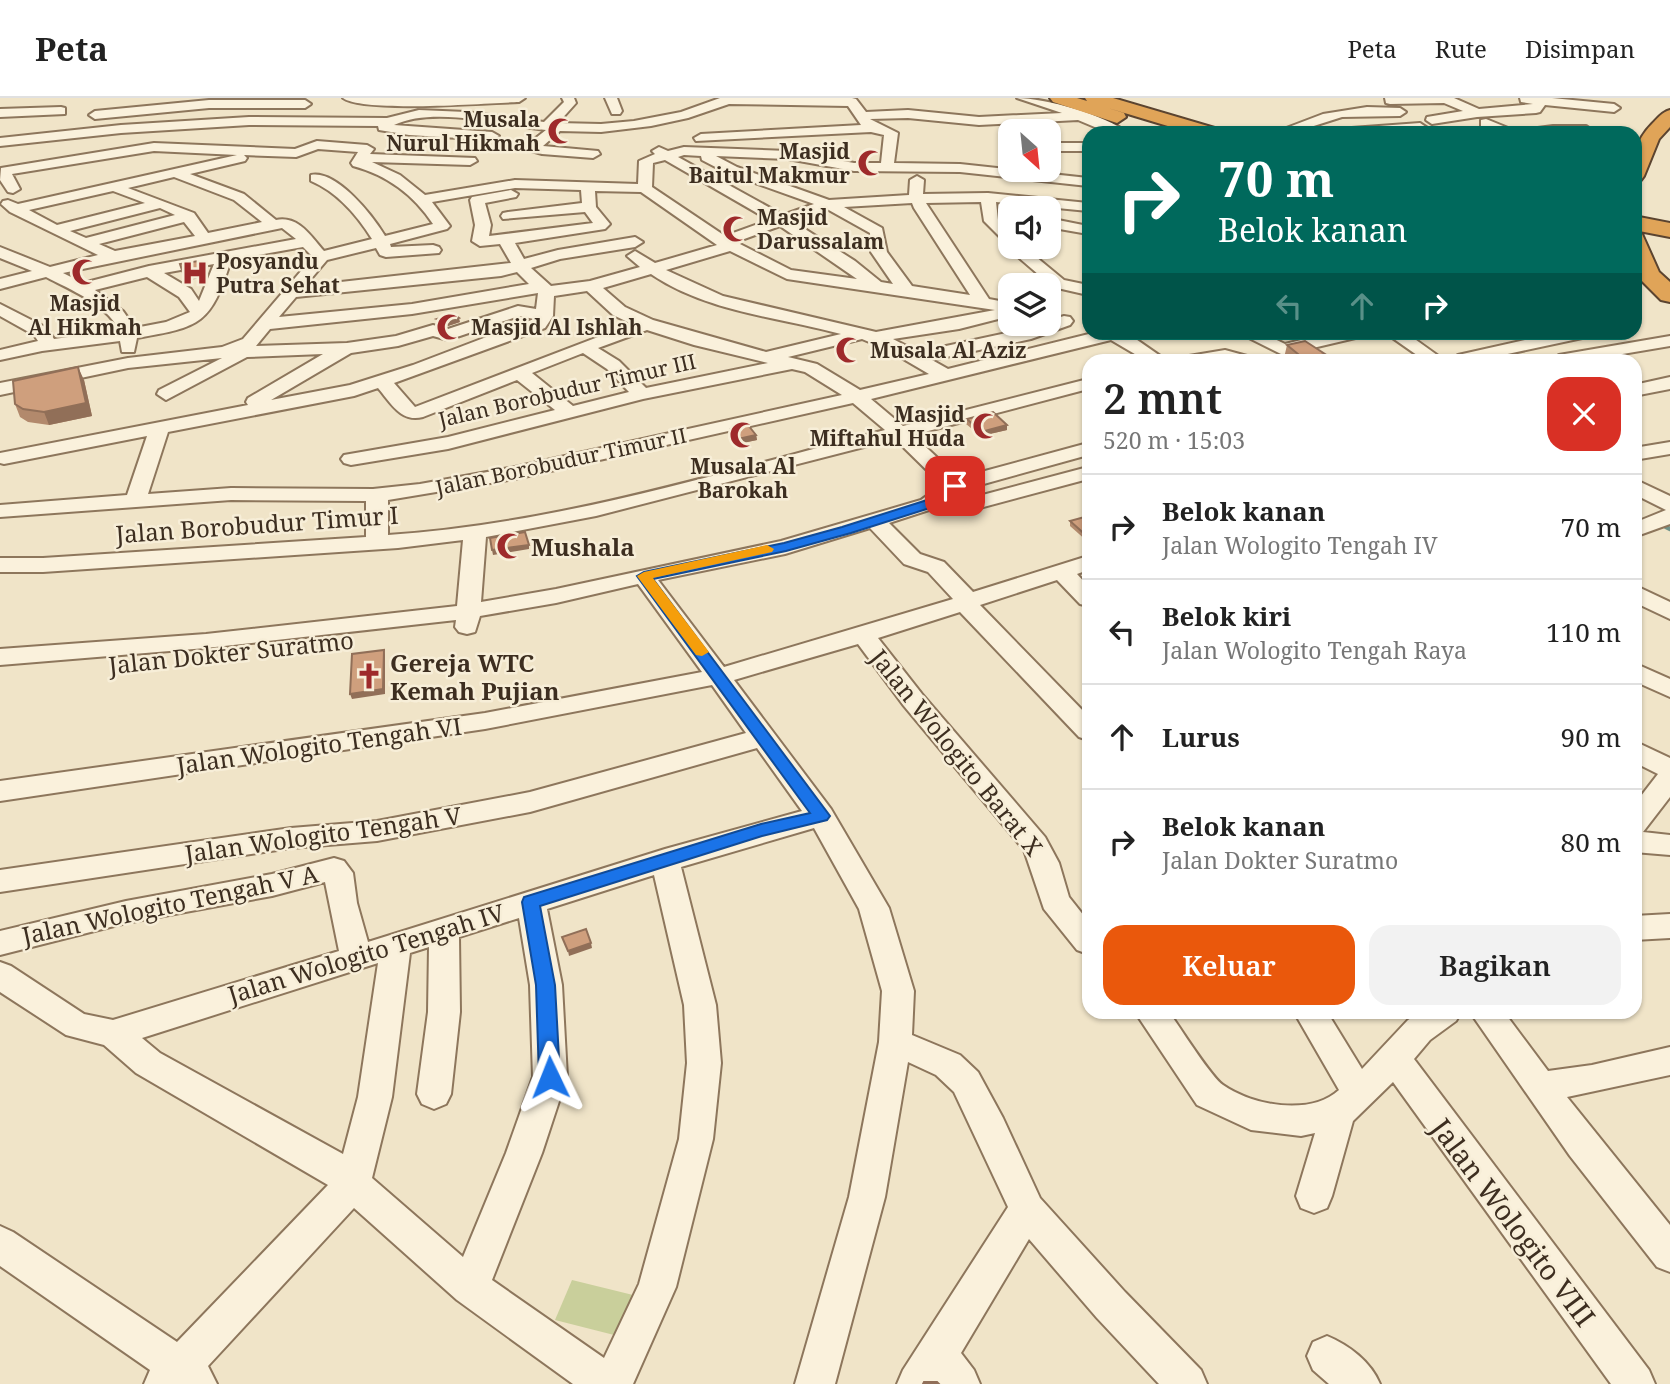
<!DOCTYPE html>
<html lang="id">
<meta charset="utf-8">
<style>
body{margin:0;font-family:"Noto Serif",serif;background:#f2f2f2;color:#222;height:100vh;display:flex;flex-direction:column;font-size:26px;white-space:nowrap}
*{box-sizing:border-box;margin:0}
p{font-size:23px;color:#767676}
.icon{flex:none;width:38px;height:38px;fill:none;stroke:currentColor;stroke-width:2;stroke-linecap:round;stroke-linejoin:round}
.map{position:relative;flex:1;overflow:hidden}
.sheet{position:absolute;left:1082px;top:256px;width:560px;height:665px;display:flex;flex-direction:column;background:#fff;border-radius:21px;box-shadow:0 2px 5px #0004}
.sheet>*{flex:none}
.hud{position:absolute;left:1082px;top:28px;width:560px;height:214px;border-radius:21px;box-shadow:0 2px 5px #0004;background:#00695c;color:#fff;overflow:hidden}
.needle{width:46px;rotate:153deg}
.tools{position:absolute;left:998px;top:21px;display:grid;gap:14px}
.tools a{display:grid;place-items:center;width:63px;height:63px;border-radius:14px;background:#fff;box-shadow:0 2px 5px #0004;font-size:35px}
.pin{position:absolute;display:grid;place-items:center;width:60px;height:60px;color:#fff;margin:-30px;border-radius:14px;box-shadow:0 4px 10px #0006}
.me{position:absolute;width:77px;margin:-38px;rotate:358deg;stroke-linejoin:round;filter:drop-shadow(0 0 5px #0008)}
.turn{display:flex;align-items:center;gap:24px;height:147px;padding:0 21px;font-size:32px}
.turn .icon{width:91px;height:91px;stroke-width:2.5}
.turn b{display:block;font-size:49px;line-height:60px}
.lanes{display:flex;align-items:center;height:66px;padding:0 21px;background:#0003;justify-content:center;gap:35px;direction:ltr}
.lanes .off{opacity:.35}
.round{display:grid;place-items:center;flex:none;width:74px;height:74px;border-radius:21px;background:#f2f2f2}
.headline{display:flex;align-items:center;justify-content:space-between;height:119px;padding:0 21px}
h1{font-size:42px;font-weight:600;line-height:52px}
.button{display:flex;gap:14px;margin-top:auto;padding:14px 21px}
.button a{flex:1;height:80px;border-radius:21px;background:#ea580c;color:#fff;font-size:28px;font-weight:600;line-height:80px;text-align:center}
.button a+a{background:#f2f2f2;color:#222}
ul{padding:0;list-style:none}
li{display:flex;align-items:center;gap:21px;height:105px;padding:0 21px;border-top:2px solid #e0e0e0}
li div{flex:1}
li b{display:block;font-size:26px}
li em{font-style:normal}
header{display:flex;align-items:center;gap:42px;box-sizing:border-box;height:98px;padding:0 35px;background:#fff;border-bottom:2px solid #e0e0e0}
header strong{font-size:33px}
nav{display:flex;gap:38px;margin-inline-start:auto;font-size:24px}
.map>svg:first-child{display:block}
.green{fill:#c9cf9b}
.lines{fill:none;stroke-linecap:round;stroke-linejoin:round}
.stream{stroke:#6f938a;stroke-width:4.5}
.minor-casing{stroke:#8d765c;stroke-width:4}
.highway-casing{stroke:#5b4430;stroke-width:4}
.minor{fill:#faf1dc;fill-rule:evenodd}
.highway{fill:#e0a458;fill-rule:evenodd}
.wall{fill:#b2896c}
.shaded-wall{fill:#916f58}
.building{fill:#cf9f7d;stroke:#916f58;stroke-width:2}
.route{fill:#1a73e8;stroke:#114b97;stroke-width:2}
.slow{fill:#f59e0b}
.labels{text-anchor:middle;dominant-baseline:central;stroke-width:5;stroke-linejoin:round;paint-order:stroke}
.far-poi-label{font-size:21px;font-weight:bold;fill:#3d2e20;stroke:#f7eed8;text-anchor:start}
.far-street-label{font-size:21px;fill:#3d2e20;stroke:#f7eed8}
.street-label{font-size:24px;fill:#3d2e20;stroke:#f7eed8}
.poi-label{font-size:24px;font-weight:bold;fill:#3d2e20;stroke:#f7eed8;text-anchor:start}
.near-street-label{font-size:28px;fill:#3d2e20;stroke:#f7eed8}
</style>
<header>
<strong>Peta</strong>
<nav><a>Peta</a><a>Rute</a><a>Disimpan</a></nav>
</header>
<div class="map">
<svg width="1670" height="1286" viewBox="0 0 1670 1286">
<rect width="100%" height="100%" fill="#f0e4c8"/>
<path class="green" d="M572 1182 633 1197 618 1238 555 1222Z"/>
<g class="lines">
<path class="stream" d="M1666 429 1670 431"/>
<g class="minor-casing">
<path id="minor" d="M343 0H525L519 4C488 5 363 15 343 0Z
M562 0H574L576 5 558 25 601 26 634 23 681 14 720 0H852L856 1 866 14 908 12 979 19 1062 15 1017 0C1044 0 1107 17 1127 35H1109L1078 22 979 27 908 20 870 21 898 35 894 65 960 66 1088 80V88L960 74 854 73 788 61 716 58 737 69 829 102 909 97 910 82 917 78 924 82 923 96 988 95 1088 105V113L996 104 998 122 1010 134V149H1024L1064 182 1088 187V197L1053 189 1010 152 1008 147 984 123 981 104 926 105 989 201 1010 205V218L959 231 893 241 918 254 1048 226V223L1064 218 1070 219 1073 223 1070 227 1031 241 932 262 948 271 1097 234H1123L1130 237 1166 262H1145L1111 242 871 301 903 328 1088 281V291L913 337 959 380 1088 345V357L962 392 952 399H975L1088 369V381L976 411 929 412 889 425 920 456 944 464 973 494 1088 458V472L1077 476 1088 488V508L1080 506 1057 482 980 507 1088 618V642L1079 639 960 514 878 540 922 596 1045 739 1059 765 1069 799 1088 823V856L1077 852 1044 811 1024 752 904 608 858 546 734 582 831 711 889 810 914 893 912 937 960 957 978 974 1003 1020 1040 1100 1125 1194 1201 1272 1207 1286H1159L1097 1220 1029 1141 961 1255 974 1272 980 1286H897L903 1272 1008 1109 954 994 936 977 908 964 885 1099 835 1286H795L849 1099 879 944 882 893 859 811 814 730 681 769 716 907 721 965 713 1041 676 1189 633 1286H573L457 1202 354 1110 208 1268 217 1286H144L150 1272 0 1168V1128L13 1134 177 1244 328 1087 136 975 104 947 66 937 0 894V864L11 868 84 916 113 922 339 853 325 784 272 798 126 825 0 857V833L126 803 272 776 334 760 344 763 353 775 357 805 368 844 665 751 802 713 757 650 530 714 377 743 291 750 0 794V772L291 730 377 723 530 694 746 635 712 587 485 631 0 703V683L485 615 702 574 638 486 556 505 480 518 475 534 467 536 459 534 455 529 456 522 206 550 0 567V551L206 536 457 508 463 442 398 450 43 474H0V460H43L366 439V403L231 402 0 419V407L127 397 147 338 4 366 0 365V355L248 307 246 304 248 300 323 256 247 259 166 302 157 296 159 292 222 260 128 270 0 297V285L128 260 222 249 243 241 313 159 303 149 231 162C211 226 201 229 137 240L134 254H122L120 243 42 253 0 262V252L38 243 34 237 0 218V206L47 230 54 241 119 232C106 206 71 192 46 179L0 191V181L32 173 0 160V149L50 169 98 157 10 114 1 106 3 103 8 102 18 106 237 57 154 53 12 76 20 91 13 95 8 94 0 82 1 70 154 45 295 51 317 43 367 47 374 51 370 56 475 60 477 63 470 67 372 64 400 77 425 97 515 82 638 86 639 63 655 56 652 53 659 49 668 53 684 49 788 53 854 65H881L884 37 871 34 696 43 694 40 701 36 861 27 848 8 729 6 688 20 651 28 601 34 560 33 543 48 598 53 600 56 593 60 542 56 528 52V46L546 32C503 27 434 8 394 27L492 34 499 38 492 42 409 37 379 32 378 28 249 27 121 35 0 48V40L121 27 249 19 387 20 419 12 466 14 544 24 564 4ZM318 51 358 54 351 65 353 68C387 77 414 97 433 126L385 138C373 118 337 72 311 77V83C337 94 357 117 372 141L324 153C312 140 299 117 276 122L244 96 190 76 245 63 247 60 244 57 296 59ZM684 57 701 58 702 62 727 75 814 106 783 117 678 59ZM665 62 769 122 725 138 652 89 653 65ZM174 79 234 102 262 124 208 135 194 115 128 90ZM515 90 581 92 582 105 508 114 503 115 501 118 503 121 585 114 593 125 489 138 491 127 485 105 516 99 518 96 511 92 472 99 470 102 475 127 472 143 480 148 500 146 511 165 305 188 327 162 376 150 380 157 386 159 439 155 441 152 439 149 433 147 391 149 390 146 447 131 450 128 432 104ZM113 93 145 105 57 127 29 112ZM595 93 641 94 717 147 655 165 635 153 627 158 640 169 590 183 551 188 531 170 560 161 635 149 643 144 635 139 558 152 524 161 515 145 605 131 610 126 596 109ZM912 105 914 110 970 197 912 188 887 154 882 130 844 109ZM160 110 175 117 86 140 70 133ZM827 111 870 135 871 154 893 186 881 184 855 163 794 124ZM184 124 195 138 115 153 99 146ZM780 128 857 181 791 172 736 144ZM282 130 296 141 149 168 83 185 63 175ZM730 153 787 181 995 212 876 234 723 198 666 172ZM214 166 199 203 191 191 164 175ZM517 174 529 186 412 206 279 219 296 199 501 178ZM651 176C707 214 778 219 841 236L766 254 653 222 625 209 603 190ZM147 179 179 199 190 214 166 224 135 230 123 213 95 192ZM587 193 613 217 632 226 415 309 394 285 545 230 553 218 554 198ZM538 195 536 211 518 208 448 231 433 227 396 238 347 245 256 248 270 231 412 216ZM519 218 534 221 413 267 350 287 271 302 351 255 398 248 433 238 448 242ZM647 232 694 247 768 265 646 290 619 263 598 250ZM862 241 888 252 929 276 860 292 817 266 788 259ZM583 255 607 271 629 294 573 308 532 275ZM792 271 805 274 842 297 515 369 420 386 373 391 231 390 148 396 168 334 354 298 378 290C391 305 401 325 423 319L517 282 555 312 448 339 344 357 341 361 344 365 351 367 448 351 643 301ZM853 305 885 332C722 374 557 426 388 437V402L515 381ZM895 341 942 387 921 402 781 443 556 491 481 504 486 439 596 418ZM870 430 904 466 928 474 953 501 724 569 658 482 785 456ZM654 777 684 907 687 965 679 1041 639 1186 604 1260 492 1182 542 1055 567 979 562 887 547 811ZM519 820 530 887 533 979 506 1055 463 1159 372 1080 392 999 410 855 429 849 428 914 417 996 422 1006 434 1011 446 1006 451 996 460 914 459 839ZM378 865 358 999 343 1056 160 955 142 940Z
M605 0H617L622 13 620 16H612Z
M1385 0H1454L1479 11 1533 6 1521 4 1520 0H1552L1614 6 1620 10 1614 14 1545 7 1540 14 1536 15 1477 19 1432 26 1426 22 1427 19 1463 13 1444 5 1390 6 1386 5Z
M209 2H305L311 6 305 10H209L95 21 89 17 95 13Z
M61 9 65 10V16L0 19V11Z
M1367 9 1400 10 1406 14 1400 18 1342 19 1298 33 1300 35H1283L1281 32 1323 16Z
M1486 21 1513 32 1515 35H1497L1481 28V22Z
M1420 25 1435 35H1331L1338 31Z
M1553 28H1586L1592 32 1590 35H1523L1530 31Z
M1048 45H1088V53H1048Z
M1048 120 1088 128V136L1048 129Z
M1237 234H1260L1285 246 1334 234H1366L1364 238 1283 257Z
M1384 234H1405L1444 262H1424Z
M1561 234H1595L1587 239 1480 262H1449L1458 257Z
M1670 238V248L1587 262H1550L1559 257Z
M1225 252 1247 258 1250 262H1186L1189 258Z
M1670 279V291L1634 298V287Z
M1670 344V356L1634 362V350Z
M1634 381 1670 398V426L1634 439V425L1666 412 1634 396Z
M1634 487 1670 504V521L1634 504Z
M1634 565 1670 581V599L1634 583Z
M1634 643 1670 660V699L1643 734 1670 737V757L1634 754V707L1658 676 1634 664Z
M1670 816V840L1634 842V818Z
M1135 914H1169C1179 928 1211 979 1223 987 1253 1008 1311 1018 1339 992L1294 914H1327L1362 971 1408 922 1421 914H1461L1456 923 1430 942 1414 961 1649 1272 1655 1286H1611L1393 984 1353 1023 1332 1098 1327 1110 1314 1115 1301 1110 1296 1098 1315 1035 1301 1038 1251 1032 1197 1007Z
M1470 914H1504L1548 973 1592 967 1670 949V977L1567 999 1670 1127V1174L1657 1169 1570 1058Z
M1327 1238C1349 1247 1371 1264 1380 1286H1329L1313 1272 1307 1258 1313 1244Z"/>
</g>
<g class="highway-casing">
<path id="highway" d="M1050 0H1077L1087 3 1085 0H1113L1218 31 1221 35H1191L1108 10 1124 15 1126 19 1117 25 1053 4Z
M1670 12V29L1659 41 1644 78 1641 82 1634 84C1634 60 1634 44 1652 26 1658 20 1662 14 1670 12Z
M1634 118 1670 125V139L1634 132Z
M1634 134 1642 136 1659 174 1670 184V204L1661 202 1636 177Z"/>
</g>
<use href="#minor" class="minor"/>
<use href="#highway" class="highway"/>
</g>
<path class="wall" d="M437 221 460 224 448 228 438 226Z
M1287 247 1325 256 1324 262H1287L1284 260Z
M84 282 92 318 49 327 28 324 20 319 15 306Z
M967 321 1007 327V332L981 338 966 326Z
M731 331 756 337 757 342 738 346 731 335Z
M1088 418V444L1070 428V423Z"/>
<path class="shaded-wall" d="M202 171 204 179 186 183 183 175Z
M459 220 460 224 448 228 447 224Z
M1325 256 1324 262H1303L1304 261Z
M78 269 84 282 92 318 49 327 44 314Z
M1007 327V332L981 338V334Z
M756 337 757 342 738 346V341Z
M529 447V451L493 457 492 452Z
M384 552 385 557V596L352 601 350 596Z
M591 845 592 850 569 858 568 853Z"/>
<path class="building" d="M198 163 202 171 183 175 180 166Z
M453 216 459 220 447 224 437 221Z
M1305 243 1325 256 1304 261 1287 247Z
M78 269 86 305 44 314 23 311 15 306 13 283Z
M993 314 1007 327 981 334 967 321Z
M748 327 756 337 738 341 731 331Z
M1088 418V439L1070 423Z
M525 434 529 447 492 452 490 440Z
M384 552 383 591 350 596 352 556Z
M586 831 591 845 568 853 562 839Z
M924 1284H937L939 1286H923Z"/>
<path class="route" d="M955 385 959 386V391L933 409 851 435 786 453 653 481 830 718 827 722 762 738 540 808 555 887 560 979 557 985 550 988 542 985 539 979 536 887 522 804 524 799 761 726 810 715 637 478 644 474 784 445 842 429 924 403Z"/>
<path class="slow" d="M767 447 774 451 772 454 653 480 709 554 702 558 696 557 637 478 644 474Z"/>
<defs>
<g id="mosque-bare" transform="scale(2.1)"><path d="M3.5-4.9A6 6 0 1 0 3.5 4.9A5 5 0 1 1 3.5-4.9Z" fill="#9e2a2b" stroke="#f7eed8" stroke-width="2.5" paint-order="stroke"/></g>
<g id="hospital-bare" transform="scale(2.1)"><path d="M-5-5h3v3.5h4V-5h3V5h-3V1.5h-4V5h-3Z" fill="#9e2a2b" stroke="#f7eed8" stroke-width="2.5" paint-order="stroke"/></g>
<g id="church-bare" transform="scale(2.1)"><path d="M-1.2-6h2.4v3.5h3.3v2.4h-3.3V6h-2.4V-.1h-3.3v-2.4h3.3Z" fill="#9e2a2b" stroke="#f7eed8" stroke-width="2.5" paint-order="stroke"/></g>
</defs>
<g fill-rule="evenodd">
<use href="#mosque-bare" x="561" y="33"/>
<use href="#mosque-bare" x="871" y="65"/>
<use href="#mosque-bare" x="736" y="131"/>
<use href="#mosque-bare" x="85" y="174"/>
<use href="#hospital-bare" x="195" y="175"/>
<use href="#mosque-bare" x="450" y="229"/>
<use href="#mosque-bare" x="849" y="252"/>
<use href="#mosque-bare" x="986" y="328"/>
<use href="#mosque-bare" x="743" y="337"/>
<use href="#mosque-bare" x="510" y="448"/>
<use href="#church-bare" x="369" y="578"/>
</g>
<g class="labels">
<g class="far-poi-label">
<text x="540" y="21" text-anchor="end">Musala<tspan x="540" dy="24">Nurul Hikmah</tspan></text>
<text x="850" y="53" text-anchor="end">Masjid<tspan x="850" dy="24">Baitul Makmur</tspan></text>
<text x="757" y="119">Masjid<tspan x="757" dy="24">Darussalam</tspan></text>
<text x="216" y="163">Posyandu<tspan x="216" dy="24">Putra Sehat</tspan></text>
<text x="85" y="205" text-anchor="middle">Masjid<tspan x="85" dy="24">Al Hikmah</tspan></text>
<text x="471" y="229">Masjid Al Ishlah</text>
<text x="870" y="252">Musala Al Aziz</text>
<text x="965" y="316" text-anchor="end">Masjid<tspan x="965" dy="24">Miftahul Huda</tspan></text>
<text x="743" y="368" text-anchor="middle">Musala Al<tspan x="743" dy="24">Barokah</tspan></text>
</g>
<g class="far-street-label">
<text transform="translate(567 292) rotate(-13)">Jalan Borobudur Timur III</text>
<text transform="translate(561 363) rotate(-12)">Jalan Borobudur Timur II</text>
</g>
<g class="street-label">
<text transform="translate(257 426) rotate(-4)">Jalan Borobudur Timur I</text>
<text transform="translate(231 554) rotate(-6)">Jalan Dokter Suratmo</text>
<text transform="translate(319 647) rotate(-8)">Jalan Wologito Tengah VI</text>
<text transform="translate(957 654) rotate(51)">Jalan Wologito Barat X</text>
<text transform="translate(323 736) rotate(-8)">Jalan Wologito Tengah V</text>
<text transform="translate(170 806) rotate(-12)">Jalan Wologito Tengah V A</text>
<text transform="translate(366 855) rotate(-17)">Jalan Wologito Tengah IV</text>
</g>
<g class="poi-label">
<text x="531" y="448">Mushala</text>
<text x="390" y="564">Gereja WTC<tspan x="390" dy="28">Kemah Pujian</tspan></text>
</g>
<g class="near-street-label">
<text transform="translate(1514 1124) rotate(53)">Jalan Wologito VIII</text>
</g>
</g>
</svg>
<div class="tools">
<a><svg class="needle" viewBox="-14 -14 28 28"><path d="M0-13l5 13h-10z" fill="#e53935"/><path d="M0 13l5-13h-10z" fill="#767676"/></svg></a>
<a><svg class="icon" aria-label="sound" viewBox="0 0 24 24"><path d="M4 9h4l5-4v14l-5-4H4zM17 9q2 3 0 6"/></svg></a>
<a><svg class="icon" aria-label="layers" viewBox="0 0 24 24"><path d="M12 4l9 5-9 5-9-5zM3 14l9 5 9-5"/></svg></a>
</div>
<div class="pin" style="left:955px;top:388px;background:#d93025"><svg class="icon" aria-label="arrive" viewBox="0 0 24 24"><path d="M6 21V4h12l-3 4 3 4H6"/></svg></div>
<svg class="me" style="left:550px;top:979px" viewBox="-20 -20 40 40"><path d="M0-17L14 15 0 8-14 15z" fill="#1a73e8" stroke="#fff" stroke-width="4"/></svg>
<div class="hud">
<div class="turn"><svg class="icon" aria-label="right" viewBox="0 0 24 24"><path d="M7 20v-9h11M14 6l5 5-5 5"/></svg><div><b>70 m</b>Belok kanan</div></div>
<div class="lanes"><svg class="icon off" aria-label="left" viewBox="0 0 24 24"><path d="M17 20v-9H6M10 6l-5 5 5 5"/></svg><svg class="icon off" aria-label="ahead" viewBox="0 0 24 24"><path d="M12 20V5M6 11l6-6 6 6"/></svg><svg class="icon" aria-label="right" viewBox="0 0 24 24"><path d="M7 20v-9h11M14 6l5 5-5 5"/></svg></div>
</div>
<section class="sheet">
<div class="headline"><div><h1>2 mnt</h1><p>520 m · 15:03</p></div><a class="round" style="background:#d93025;color:#fff"><svg class="icon" aria-label="close" viewBox="0 0 24 24"><path d="M6 6l12 12M18 6L6 18"/></svg></a></div>
<ul>
<li><svg class="icon" aria-label="right" viewBox="0 0 24 24"><path d="M7 20v-9h11M14 6l5 5-5 5"/></svg><div><b>Belok kanan</b><p>Jalan Wologito Tengah IV</p></div><em>70 m</em></li>
<li><svg class="icon" aria-label="left" viewBox="0 0 24 24"><path d="M17 20v-9H6M10 6l-5 5 5 5"/></svg><div><b>Belok kiri</b><p>Jalan Wologito Tengah Raya</p></div><em>110 m</em></li>
<li><svg class="icon" aria-label="ahead" viewBox="0 0 24 24"><path d="M12 20V5M6 11l6-6 6 6"/></svg><div><b>Lurus</b></div><em>90 m</em></li>
<li><svg class="icon" aria-label="right" viewBox="0 0 24 24"><path d="M7 20v-9h11M14 6l5 5-5 5"/></svg><div><b>Belok kanan</b><p>Jalan Dokter Suratmo</p></div><em>80 m</em></li>
</ul>
<div class="button"><a>Keluar</a><a>Bagikan</a></div>
</section>
</div>
